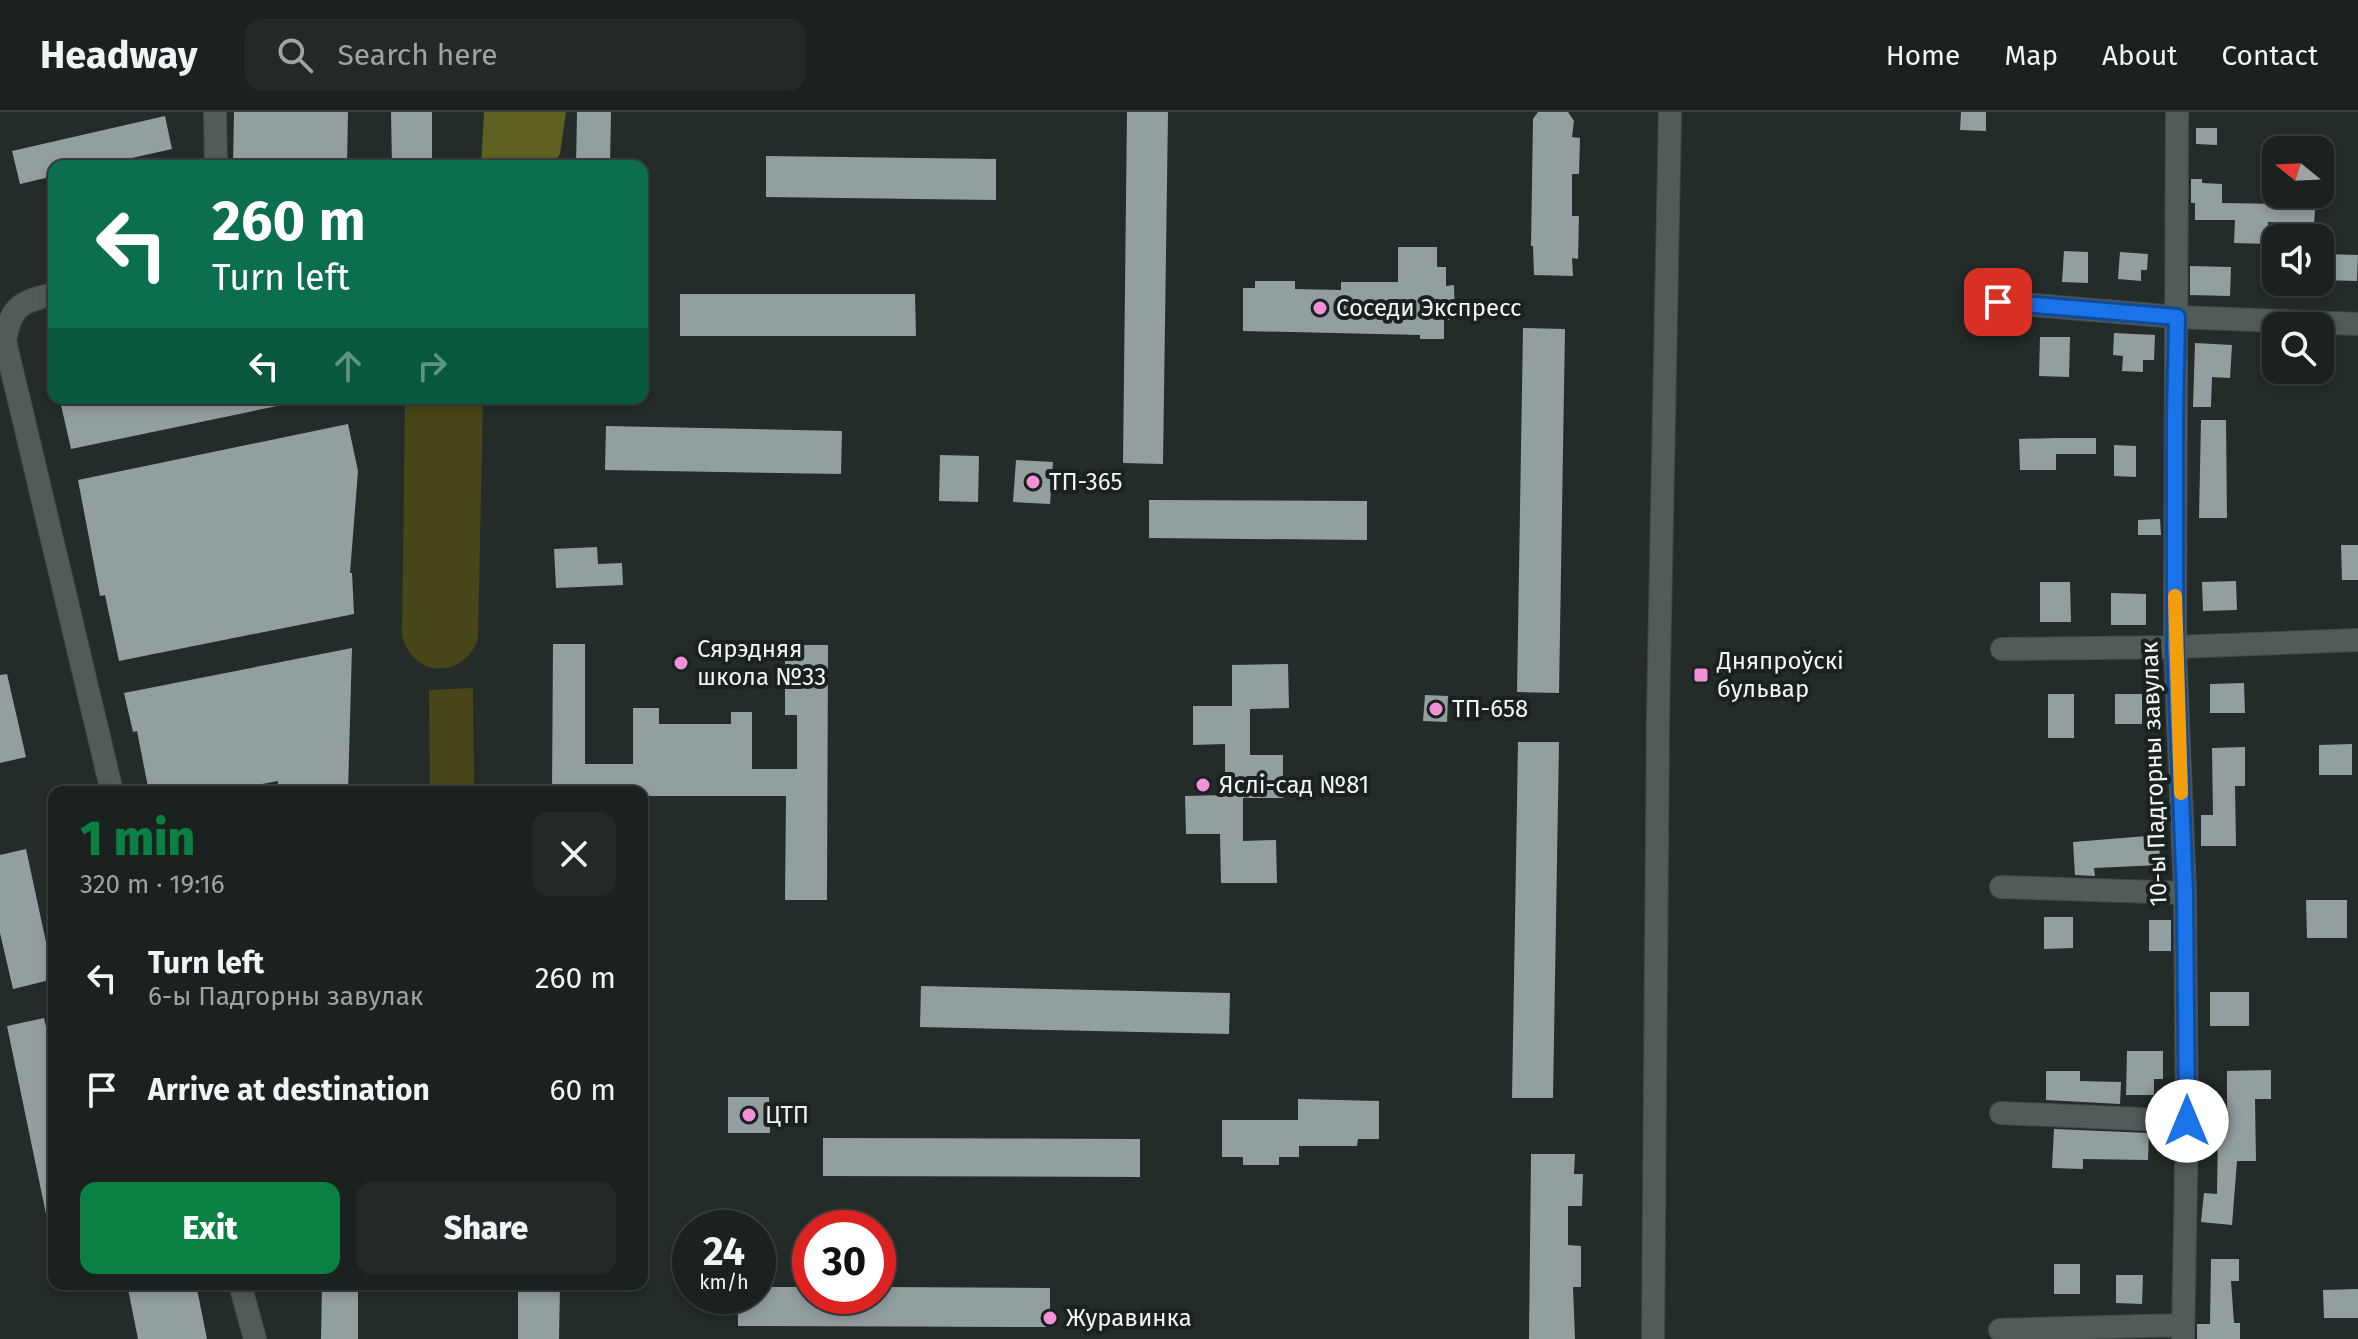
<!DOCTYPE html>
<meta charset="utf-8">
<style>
body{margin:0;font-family:"Fira Sans",sans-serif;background:#232928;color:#f1f3f6;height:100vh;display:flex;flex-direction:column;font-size:30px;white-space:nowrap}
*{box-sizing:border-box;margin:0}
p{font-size:26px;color:#9fa3a4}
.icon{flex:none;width:44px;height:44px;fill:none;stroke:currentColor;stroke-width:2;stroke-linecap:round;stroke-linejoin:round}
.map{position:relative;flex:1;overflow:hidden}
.sheet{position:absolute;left:48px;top:674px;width:600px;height:504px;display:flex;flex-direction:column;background:#1a211f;border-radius:16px;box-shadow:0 4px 12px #0003,0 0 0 2px #383e3d}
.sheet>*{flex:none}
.top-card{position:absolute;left:48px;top:48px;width:600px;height:244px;border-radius:16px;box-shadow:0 4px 12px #0003,0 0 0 2px #383e3d;background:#0b6e4f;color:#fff;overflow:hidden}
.needle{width:52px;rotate:288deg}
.tools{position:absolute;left:2262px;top:24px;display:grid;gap:16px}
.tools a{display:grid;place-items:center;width:72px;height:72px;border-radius:16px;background:#1a211f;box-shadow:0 4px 12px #0003,0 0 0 2px #383e3d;font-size:40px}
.speed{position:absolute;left:672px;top:1098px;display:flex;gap:16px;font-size:40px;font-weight:700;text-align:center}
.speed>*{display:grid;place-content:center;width:104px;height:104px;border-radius:50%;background:#1a211f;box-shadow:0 4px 12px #0003,0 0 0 2px #383e3d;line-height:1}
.speed small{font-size:20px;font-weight:400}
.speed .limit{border:12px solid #d22;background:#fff;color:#111}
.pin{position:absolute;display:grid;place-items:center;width:68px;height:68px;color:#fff;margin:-34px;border-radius:16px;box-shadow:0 4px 12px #0006}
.me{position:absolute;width:88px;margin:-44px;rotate:0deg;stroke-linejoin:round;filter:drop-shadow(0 0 6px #0008)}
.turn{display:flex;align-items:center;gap:28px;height:168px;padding:0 32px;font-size:36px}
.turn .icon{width:104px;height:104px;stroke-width:2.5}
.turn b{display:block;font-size:56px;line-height:68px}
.lanes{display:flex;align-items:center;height:76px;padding:0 32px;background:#0003;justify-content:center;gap:40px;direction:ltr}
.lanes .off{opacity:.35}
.round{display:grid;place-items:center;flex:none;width:84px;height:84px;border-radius:16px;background:#232928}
.headline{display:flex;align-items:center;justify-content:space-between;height:136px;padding:0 32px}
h1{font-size:48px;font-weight:800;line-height:60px;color:#0b8043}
.button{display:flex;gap:16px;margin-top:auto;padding:16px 32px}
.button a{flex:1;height:92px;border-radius:16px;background:#0b8043;color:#fff;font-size:32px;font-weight:800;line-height:92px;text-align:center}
.button a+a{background:#232928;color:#f1f3f6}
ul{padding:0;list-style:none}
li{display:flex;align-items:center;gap:24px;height:112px;padding:0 32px}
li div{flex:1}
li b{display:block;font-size:30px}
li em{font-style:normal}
header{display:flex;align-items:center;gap:48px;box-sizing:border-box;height:112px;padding:0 40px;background:#1a211f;border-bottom:2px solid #383e3d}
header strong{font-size:38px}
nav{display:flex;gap:44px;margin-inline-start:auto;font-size:28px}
.search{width:560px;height:72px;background:#232928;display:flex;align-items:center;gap:20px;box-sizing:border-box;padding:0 28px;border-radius:16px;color:#9fa3a4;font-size:30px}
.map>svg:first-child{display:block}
.green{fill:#464618}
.forest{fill:#5e5f21}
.building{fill:#939ea0}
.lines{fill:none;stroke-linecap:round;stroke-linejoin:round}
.street-casing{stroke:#434a48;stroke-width:24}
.street{stroke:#515b58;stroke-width:22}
.route-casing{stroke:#114b97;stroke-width:20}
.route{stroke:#1a73e8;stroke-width:14}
.slow{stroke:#f59e0b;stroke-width:14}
.poi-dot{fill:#f291d6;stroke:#19221f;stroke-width:3}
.labels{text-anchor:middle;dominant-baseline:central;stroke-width:8;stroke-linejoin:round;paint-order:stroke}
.poi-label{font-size:24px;fill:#f1f6f4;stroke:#19221f;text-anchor:start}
.street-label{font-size:24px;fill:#f1f6f4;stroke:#19221f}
</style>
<header>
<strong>Headway</strong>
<div class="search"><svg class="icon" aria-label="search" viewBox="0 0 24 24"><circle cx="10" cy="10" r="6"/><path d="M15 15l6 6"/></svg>Search here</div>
<nav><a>Home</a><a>Map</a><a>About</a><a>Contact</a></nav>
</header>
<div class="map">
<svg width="2358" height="1227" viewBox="0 0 2358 1227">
<rect width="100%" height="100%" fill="#232c29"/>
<path class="green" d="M405 286H483L478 527C463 568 413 566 402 524Z
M473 576 474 680H430L429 578Z"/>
<path class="forest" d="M484 0H566L560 42 552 54H481Z"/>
<path class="building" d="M234 0H348L347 54H233Z
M391 0H432V54H392Z
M577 0H611L610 54H576Z
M1127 0H1168L1163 352 1123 351Z
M1538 0H1568L1574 9 1572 25 1580 26 1579 62H1572V104H1579L1578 147 1572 146 1573 164 1534 163 1533 134H1531L1533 7Z
M1961 0H1986V19L1960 18Z
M165 4 172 37 96 54H54V64L20 72 12 39Z
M2196 16H2217V33L2196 32Z
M766 44 996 47V88L766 85Z
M2191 67H2202V71L2222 72V91L2285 92 2286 82 2316 83 2314 113 2268 110V132L2234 131 2235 108H2195V91H2191Z
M1398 135H1437V155H1446V174L1454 173 1455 208H1444V227H1420V223L1243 219V176H1255V169H1295V177L1341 178V170H1398Z
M2064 139 2088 140V171L2062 170Z
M2120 140 2148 142 2147 158H2141V169L2118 167Z
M2323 142 2358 143 2357 169 2322 168Z
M2190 154 2231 155 2230 184 2190 183Z
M680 182H915L916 224H680Z
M1523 216 1565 217 1559 581 1517 580Z
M2114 221 2155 223 2154 248H2143V260L2122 259 2123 244 2113 243Z
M2040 225H2070L2069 265 2039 264Z
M2195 231 2232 233 2230 266 2212 265 2211 295H2193Z
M95 286H276L277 294 71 337 61 293Z
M2201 308H2226L2227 406H2199Z
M348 312 358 359 350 461H352L354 502 119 549 105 483 100 484 78 368Z
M606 314 842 319 841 362 605 358Z
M2056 326H2096V342H2056V358H2020L2019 327Z
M2114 333 2136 334V365L2114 364Z
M940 343 979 344 978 390 939 389Z
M1016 348 1053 350 1050 392 1013 390Z
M1149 388 1367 389V428L1149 426Z
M2160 407 2161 423H2138V408Z
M2341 433H2358V468H2342Z
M597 435 598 452 622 451 623 473 556 476 554 437Z
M2236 469 2237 498 2203 499 2202 470Z
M2040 470H2070L2071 510H2040Z
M2111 481 2146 482V513H2111Z
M553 532H585V652H633V596H659V612H731V600H752V657H797V603H785V533H828L827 788H785L786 684H642V680H552Z
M352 536 348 680H278V669L218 680H149L137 619 133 620 124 581Z
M1288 552 1289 596 1250 597V643H1283V686H1243V729L1276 728 1277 771H1221L1220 722H1186L1185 684 1225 683V632L1193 633V594H1232V553Z
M7 562 26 645 0 651V563Z
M2244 571 2245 601H2210V572Z
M2048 582H2074V626H2048Z
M2115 582H2142V612H2115Z
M1425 583 1448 584 1447 610 1423 609Z
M1518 630H1559L1553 986H1512Z
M2352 632V663H2319V633Z
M2245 635V674H2235L2236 734H2201V703H2213L2212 636Z
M2159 723 2160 753 2094 756 2095 764 2075 763 2073 730Z
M26 737 54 867 13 877 0 821V743Z
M2306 788H2347V826H2307Z
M2044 805H2073V836L2044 837Z
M2149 808H2171V839H2149Z
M921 874 1230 881 1229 922 920 915Z
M2210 880H2249V914H2210Z
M44 906 54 951V1101L46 1102 7 914Z
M2127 939H2163V967H2154V983H2126Z
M2271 958V987H2255L2256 1049H2237L2232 1113 2201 1110 2204 1081 2217 1082 2218 1019H2227V959Z
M2046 959H2080V969L2121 970 2120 992 2046 988Z
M728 985H769L770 1021H728Z
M1298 987 1379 989V1027H1358L1357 1034H1299V1045H1279V1053H1243V1045H1222V1008H1298Z
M2054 1017 2149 1021 2148 1048 2083 1047V1057L2052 1056Z
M823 1026 1140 1027V1065L823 1064Z
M1531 1042H1575L1574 1062H1583L1582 1094H1568V1133L1581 1134V1175H1573L1575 1227H1529Z
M2211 1147H2239V1169H2231L2234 1211H2240V1227H2197V1212H2210Z
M2054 1152H2080V1182H2054Z
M2116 1163H2143L2142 1192 2116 1191Z
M127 1172H196L207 1227H138Z
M322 1172H358V1227H321Z
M518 1172H560L559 1227H518Z
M758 1175H810V1184H878V1175L1050 1176V1215L738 1214V1184H758Z
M2358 1177V1206H2324L2323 1178Z"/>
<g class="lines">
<g class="street-casing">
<path id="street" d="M215 0 216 54
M2177 0 2175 535 2185 781 2187 1009 2183 1227
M54 182C21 190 11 193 5 229L112 680
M1998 190 2177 205 2358 212
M2002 537 2175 535 2358 528
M2001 775 2185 781
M2001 1001 2187 1009
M240 1172 255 1227
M2000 1218 2182 1213
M1653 1227 1658 604 1670 0"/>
</g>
<use href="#street" class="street"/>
</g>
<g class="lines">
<g class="route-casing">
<path id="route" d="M1998 190 2177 205 2175 306V535L2185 781 2187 1009"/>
</g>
<use href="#route" class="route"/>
<path class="slow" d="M2175 484 2181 681"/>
</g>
<g class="poi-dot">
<circle cx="1320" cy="196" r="8"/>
<circle cx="1033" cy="370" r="8"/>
<circle cx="681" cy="551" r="8"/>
<rect x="1693" y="555" width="16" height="16" rx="4"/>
<circle cx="1436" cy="597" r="8"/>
<circle cx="1203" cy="673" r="8"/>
<circle cx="749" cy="1003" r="8"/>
<circle cx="1050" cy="1206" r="8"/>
</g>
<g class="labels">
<g class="poi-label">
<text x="1336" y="196">Соседи Экспресс</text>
<text x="1049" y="370">ТП-365</text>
<text x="697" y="537">Сярэдняя<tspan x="697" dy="28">школа №33</tspan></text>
<text x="1717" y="549">Дняпроўскі<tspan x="1717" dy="28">бульвар</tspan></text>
<text x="1452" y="597">ТП-658</text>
<text x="1219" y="673">Яслі-сад №81</text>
<text x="765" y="1003">ЦТП</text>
<text x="1066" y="1206">Журавинка</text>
</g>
<g class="street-label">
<text transform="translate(2154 662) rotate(-92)">10-ы Падгорны завулак</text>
</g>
</g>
</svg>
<div class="tools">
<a><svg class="needle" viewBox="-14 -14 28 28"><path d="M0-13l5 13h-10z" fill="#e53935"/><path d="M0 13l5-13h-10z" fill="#9fa3a4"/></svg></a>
<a><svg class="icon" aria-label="sound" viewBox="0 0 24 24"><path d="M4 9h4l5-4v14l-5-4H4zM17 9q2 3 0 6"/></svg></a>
<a><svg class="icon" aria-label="search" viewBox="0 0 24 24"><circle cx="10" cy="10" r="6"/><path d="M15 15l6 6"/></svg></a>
</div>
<div class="speed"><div>24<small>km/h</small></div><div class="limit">30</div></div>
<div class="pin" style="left:1998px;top:190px;background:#d93025"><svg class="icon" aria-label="arrive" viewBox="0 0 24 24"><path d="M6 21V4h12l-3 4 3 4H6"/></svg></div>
<svg class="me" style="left:2187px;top:1009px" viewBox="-20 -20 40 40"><circle r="19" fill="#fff"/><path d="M0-13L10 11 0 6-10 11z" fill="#1a73e8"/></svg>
<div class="top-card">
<div class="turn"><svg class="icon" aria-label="left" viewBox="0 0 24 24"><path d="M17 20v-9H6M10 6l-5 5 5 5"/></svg><div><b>260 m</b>Turn left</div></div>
<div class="lanes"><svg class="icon" aria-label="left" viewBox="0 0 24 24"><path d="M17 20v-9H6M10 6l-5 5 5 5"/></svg><svg class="icon off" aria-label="ahead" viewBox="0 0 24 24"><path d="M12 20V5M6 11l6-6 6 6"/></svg><svg class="icon off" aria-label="right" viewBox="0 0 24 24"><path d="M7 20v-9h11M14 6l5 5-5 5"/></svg></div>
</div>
<section class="sheet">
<div class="headline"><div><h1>1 min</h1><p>320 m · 19:16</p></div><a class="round"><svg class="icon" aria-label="close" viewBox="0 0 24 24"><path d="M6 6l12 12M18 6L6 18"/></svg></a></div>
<ul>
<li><svg class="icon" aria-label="left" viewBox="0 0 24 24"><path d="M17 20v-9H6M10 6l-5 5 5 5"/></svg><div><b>Turn left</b><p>6-ы Падгорны завулак</p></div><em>260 m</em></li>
<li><svg class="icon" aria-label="arrive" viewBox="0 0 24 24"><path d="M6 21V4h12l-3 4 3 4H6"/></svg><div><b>Arrive at destination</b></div><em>60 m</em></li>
</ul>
<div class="button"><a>Exit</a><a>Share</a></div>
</section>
</div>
